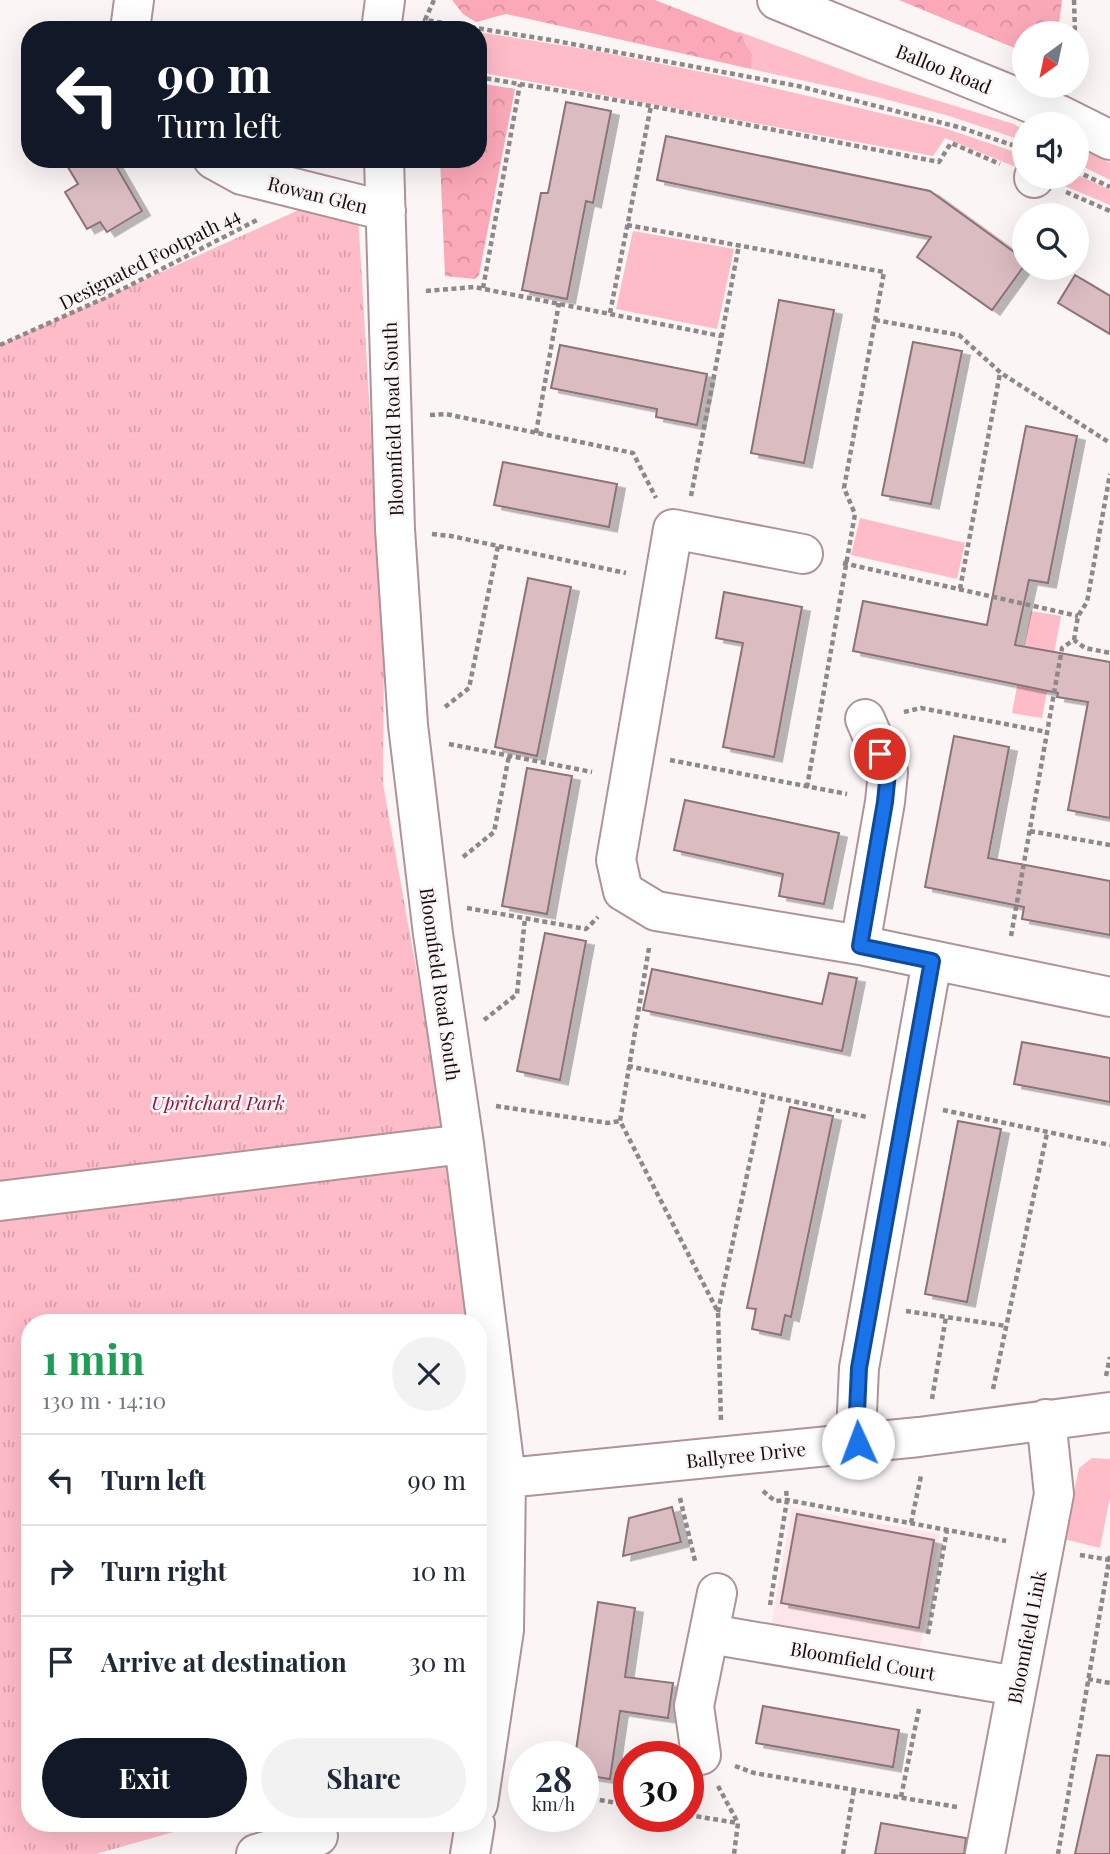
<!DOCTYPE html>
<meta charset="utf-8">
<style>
body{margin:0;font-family:"Playfair Display",serif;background:#f2f2f3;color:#1f2937;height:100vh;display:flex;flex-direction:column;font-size:26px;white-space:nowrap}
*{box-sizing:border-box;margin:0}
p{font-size:23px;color:#747a83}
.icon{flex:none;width:38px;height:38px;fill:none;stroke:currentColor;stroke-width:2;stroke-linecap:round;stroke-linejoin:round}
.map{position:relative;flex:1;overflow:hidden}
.panel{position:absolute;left:21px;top:1314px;width:466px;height:518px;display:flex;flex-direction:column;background:#fff;border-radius:28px;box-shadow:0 7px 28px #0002}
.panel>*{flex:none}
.top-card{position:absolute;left:21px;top:21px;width:466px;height:147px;border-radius:28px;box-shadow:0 7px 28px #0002;background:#111827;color:#fff;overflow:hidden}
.needle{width:46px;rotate:213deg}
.tools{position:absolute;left:1012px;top:21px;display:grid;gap:14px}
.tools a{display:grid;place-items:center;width:77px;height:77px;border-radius:50%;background:#fff;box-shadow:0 7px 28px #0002;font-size:35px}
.speed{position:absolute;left:508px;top:1741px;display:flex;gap:14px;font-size:35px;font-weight:700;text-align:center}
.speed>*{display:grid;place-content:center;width:91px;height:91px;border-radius:50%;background:#fff;box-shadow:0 7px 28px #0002;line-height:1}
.speed small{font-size:18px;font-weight:400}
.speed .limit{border:10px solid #d22;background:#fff;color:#111}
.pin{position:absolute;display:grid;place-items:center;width:60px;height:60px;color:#fff;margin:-30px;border:4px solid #fff;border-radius:50%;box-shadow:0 2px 7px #0007}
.me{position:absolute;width:77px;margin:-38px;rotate:358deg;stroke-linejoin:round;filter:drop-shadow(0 0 5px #0008)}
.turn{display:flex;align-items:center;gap:24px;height:147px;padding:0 21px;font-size:32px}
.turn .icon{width:91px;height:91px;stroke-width:2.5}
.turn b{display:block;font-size:49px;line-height:60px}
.round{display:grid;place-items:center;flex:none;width:74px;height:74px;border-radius:37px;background:#f2f2f3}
.head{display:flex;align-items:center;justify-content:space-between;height:119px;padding:0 21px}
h1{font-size:42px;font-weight:700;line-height:52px;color:#1e9e55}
.action{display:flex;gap:14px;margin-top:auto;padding:14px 21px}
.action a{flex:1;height:80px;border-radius:42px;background:#111827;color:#fff;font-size:28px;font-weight:700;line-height:80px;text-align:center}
.action a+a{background:#f2f2f3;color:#1f2937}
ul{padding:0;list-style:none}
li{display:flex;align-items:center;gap:21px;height:91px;padding:0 21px;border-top:2px solid #e0e1e3}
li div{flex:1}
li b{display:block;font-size:26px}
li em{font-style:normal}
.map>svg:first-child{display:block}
.built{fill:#fde5e9}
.grass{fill:#febcc8}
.forest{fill:url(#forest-crowns)}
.park{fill:url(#park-tufts)}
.building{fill:#dabcc1;stroke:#8d7276;stroke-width:2;filter:url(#shadow)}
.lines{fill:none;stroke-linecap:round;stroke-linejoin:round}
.minor-casing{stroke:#af9397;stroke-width:42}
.path{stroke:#8f8788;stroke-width:4.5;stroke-dasharray:5 3.5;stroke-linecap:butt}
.minor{stroke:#fff;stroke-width:38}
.route-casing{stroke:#114b97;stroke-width:18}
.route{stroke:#1a73e8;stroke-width:12}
.labels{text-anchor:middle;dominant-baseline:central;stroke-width:5;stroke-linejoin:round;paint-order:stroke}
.street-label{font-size:19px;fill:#160c0e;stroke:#fbf5f6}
.park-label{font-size:19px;font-style:italic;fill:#8c1841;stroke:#fbf5f6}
</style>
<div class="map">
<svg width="1110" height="1854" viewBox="0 0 1110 1854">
<defs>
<pattern id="forest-crowns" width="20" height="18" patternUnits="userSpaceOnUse" patternTransform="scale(1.75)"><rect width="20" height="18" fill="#fba9b9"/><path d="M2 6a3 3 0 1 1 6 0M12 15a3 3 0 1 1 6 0" fill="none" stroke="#d6909e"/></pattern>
<pattern id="park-tufts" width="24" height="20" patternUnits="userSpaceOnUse" patternTransform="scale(1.75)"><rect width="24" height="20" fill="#febcc8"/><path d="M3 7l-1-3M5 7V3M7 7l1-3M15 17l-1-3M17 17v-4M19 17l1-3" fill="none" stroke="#d9a0ab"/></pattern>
<filter id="shadow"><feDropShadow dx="8" dy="4.5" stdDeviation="0" flood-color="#0004"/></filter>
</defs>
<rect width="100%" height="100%" fill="#fbf5f6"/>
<path class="built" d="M792 1508 940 1534 919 1654 771 1627Z"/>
<path class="grass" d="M737 31 867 79 1014 124 1024 130V141L946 115 873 96 751 69C752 55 748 41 737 31Z
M478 32 591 50 727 77 944 128 1024 155V160L1018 168 945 138 933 156 478 72Z
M1081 151 1089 152 1110 163V180L1076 163V153Z
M1076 174 1110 190V205L1050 180 1051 177H1076Z
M633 231 734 249 717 329 616 309Z
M860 518 965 543 957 579 851 555Z
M1031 611 1061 616 1042 718 1012 713Z
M1092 1458 1110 1459V1497L1100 1548 1064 1539 1079 1468Z"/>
<path class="forest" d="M452 0H655L741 34 752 55 751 69 520 17 506 14 476 22 463 14Z
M899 0H1062L1058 33H1024V52Z
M478 83 515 89 479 275 475 279 445 276 440 159H478Z"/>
<path class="park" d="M303 208 358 214 384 650 383 784 432 1057 474 1323H30V1824H202L96 1854H0V345Z
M478 1345 493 1457 478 1539Z"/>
<path class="building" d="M566 102 611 111 593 203 586 201 567 299 522 290 541 193H548Z
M666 136 930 191 1024 259V266L992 310 917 257 931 237 657 180Z
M63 159H112L142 211 107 232 100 222 87 229 65 192 78 184Z
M1075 275 1110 296V334L1058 303Z
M779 300 834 310 804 463 751 453Z
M913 342 962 351 931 504 882 495Z
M560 345 707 374 697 425 656 417 657 409 551 388Z
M1026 426 1077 436 1048 583 1029 580 1015 645 1110 662V818L1068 810 1088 702 1057 697 1058 693 853 651 863 601 987 625Z
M503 462 617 484 609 527 494 505Z
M528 578 571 587 537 756 495 747Z
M724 592 802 607 774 757 723 747 743 643 716 638Z
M954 736 1009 747 988 858 1110 881V935L1022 919 1024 907 925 887Z
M527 768 572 776 547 914 502 906Z
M685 800 839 833 824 904 779 896 783 874 674 850Z
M545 933 586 941 560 1080 517 1071Z
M652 969 822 1004 829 973 857 978 842 1051 643 1010Z
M1022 1042 1110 1058V1102L1014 1084Z
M790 1107 833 1116 791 1317 785 1315 781 1335 752 1329 756 1309 747 1308Z
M958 1121 1001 1129 967 1302 925 1294Z
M672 1507 681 1542 623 1556 629 1518Z
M797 1514 934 1540 919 1628 781 1603Z
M598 1602 635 1608 625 1677 673 1683 668 1718 620 1711 610 1779 583 1775V1757H575Z
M763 1706 899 1730 893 1767 756 1743Z
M1097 1755 1110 1756V1854H1075Z
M881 1823 966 1838 964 1854H875Z"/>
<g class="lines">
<g class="minor-casing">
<path id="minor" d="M777 0 1060 115 1110 140
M130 30 134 0
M381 30 385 0
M213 159 242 175 386 211
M384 159 395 529 408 725 433 934 464 1144 506 1478 504 1630 478 1804
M1034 178V177
M803 554 673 529 616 860 623 891 656 911 860 945 1110 997
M860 945 885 802 888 772 865 719
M0 1201 464 1144
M858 1443 857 1412 859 1368 932 961
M506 1478 919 1437 1110 1412
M710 1634 1016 1686
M701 1755 694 1706 717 1593
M256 1854 318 1836
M470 1854 475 1824
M985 1854 1054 1494 1046 1419"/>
</g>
<path class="path" d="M434 0 425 20 551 40 798 86 962 128 1015 146
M1074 0 1075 33
M478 77 651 106 939 162 951 143 1000 164
M1076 171 1110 187
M1066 192 1110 211
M627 225 884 272 844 488 855 514 807 787
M483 288 520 84
M426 291 474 287 721 336
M610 313 651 106
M875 320 959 335 1001 373 1110 443
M0 345 109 296 257 220
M430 415 446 414 633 453 656 498
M536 433 559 303
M691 496 739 245
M432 534 451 536 626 573
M843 563 1078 616
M960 589 1000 373
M1074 640 1078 616 1087 602 1110 474
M445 707 469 688 498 546
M904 712 921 708 1047 732
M449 744 592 772
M670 760 847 794
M1030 831 1110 845
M463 857 494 832 509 756
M467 908 586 929 598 917
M1011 936 1062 648 1074 640 1085 648 1110 653
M649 948 620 1121 718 1312 721 1421
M484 1020 517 994 525 918
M628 1066 867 1117
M496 1106 608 1123 620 1121
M943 1110 1110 1145
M906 1311 1006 1326
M718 1312 764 1095
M1106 1376 1110 1357
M993 1389 1047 1133
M932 1399 946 1317
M763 1491 775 1501 787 1500 1006 1541
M680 1498 695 1561
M911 1523 921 1476
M1080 1555 1110 1560
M770 1605 787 1500 786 1489
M928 1634 947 1530
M1088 1679 1110 1683
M735 1766 754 1773 957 1807
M718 1786 738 1823 734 1854
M583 1797 628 1805
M901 1797 919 1709
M688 1815 738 1823
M843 1854 854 1789
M1058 1854 1110 1555"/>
<use href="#minor" class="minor"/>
</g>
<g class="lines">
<g class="route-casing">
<path id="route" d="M858 1443 857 1412 859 1368 932 961 860 946 885 802 888 772 880 754"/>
</g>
<use href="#route" class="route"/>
</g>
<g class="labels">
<g class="street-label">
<text transform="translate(944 68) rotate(22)">Balloo Road</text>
<text transform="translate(318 194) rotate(14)">Rowan Glen</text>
<text transform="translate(149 258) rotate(-27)">Designated Footpath 44</text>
<text transform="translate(392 419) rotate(-92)">Bloomfield Road South</text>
<text transform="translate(441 984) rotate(82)">Bloomfield Road South</text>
<text transform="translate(746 1454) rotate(-6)">Ballyree Drive</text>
<text transform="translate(1026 1637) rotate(-79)">Bloomfield Link</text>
<text transform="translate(863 1660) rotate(10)">Bloomfield Court</text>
</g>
<g class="park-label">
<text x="218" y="1102">Upritchard Park</text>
</g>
</g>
</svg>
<div class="tools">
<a><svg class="needle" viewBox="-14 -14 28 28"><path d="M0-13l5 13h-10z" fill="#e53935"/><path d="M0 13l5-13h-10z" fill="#747a83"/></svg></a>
<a><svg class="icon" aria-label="sound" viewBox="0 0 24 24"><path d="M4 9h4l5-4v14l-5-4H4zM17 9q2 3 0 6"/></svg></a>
<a><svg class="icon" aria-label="search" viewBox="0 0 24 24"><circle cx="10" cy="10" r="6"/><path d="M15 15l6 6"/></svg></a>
</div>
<div class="speed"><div>28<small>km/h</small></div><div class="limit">30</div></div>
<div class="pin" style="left:880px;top:754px;background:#d93025"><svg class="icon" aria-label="arrive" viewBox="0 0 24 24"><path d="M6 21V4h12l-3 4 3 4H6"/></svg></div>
<svg class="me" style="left:858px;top:1443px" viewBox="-20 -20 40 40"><circle r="19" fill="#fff"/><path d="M0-13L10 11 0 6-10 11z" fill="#1a73e8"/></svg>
<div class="top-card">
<div class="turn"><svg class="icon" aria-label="left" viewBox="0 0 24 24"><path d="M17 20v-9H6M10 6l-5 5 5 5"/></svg><div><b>90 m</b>Turn left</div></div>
</div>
<section class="panel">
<div class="head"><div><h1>1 min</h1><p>130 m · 14:10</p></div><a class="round"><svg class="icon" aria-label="close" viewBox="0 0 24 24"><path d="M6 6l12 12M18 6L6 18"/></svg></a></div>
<ul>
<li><svg class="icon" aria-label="left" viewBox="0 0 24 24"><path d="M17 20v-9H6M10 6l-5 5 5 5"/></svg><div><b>Turn left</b></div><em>90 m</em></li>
<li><svg class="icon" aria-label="right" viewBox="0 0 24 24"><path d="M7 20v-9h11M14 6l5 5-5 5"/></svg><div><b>Turn right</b></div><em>10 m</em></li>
<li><svg class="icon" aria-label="arrive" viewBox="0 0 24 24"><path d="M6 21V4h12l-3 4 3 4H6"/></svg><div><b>Arrive at destination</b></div><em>30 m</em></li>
</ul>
<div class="action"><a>Exit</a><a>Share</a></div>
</section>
</div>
